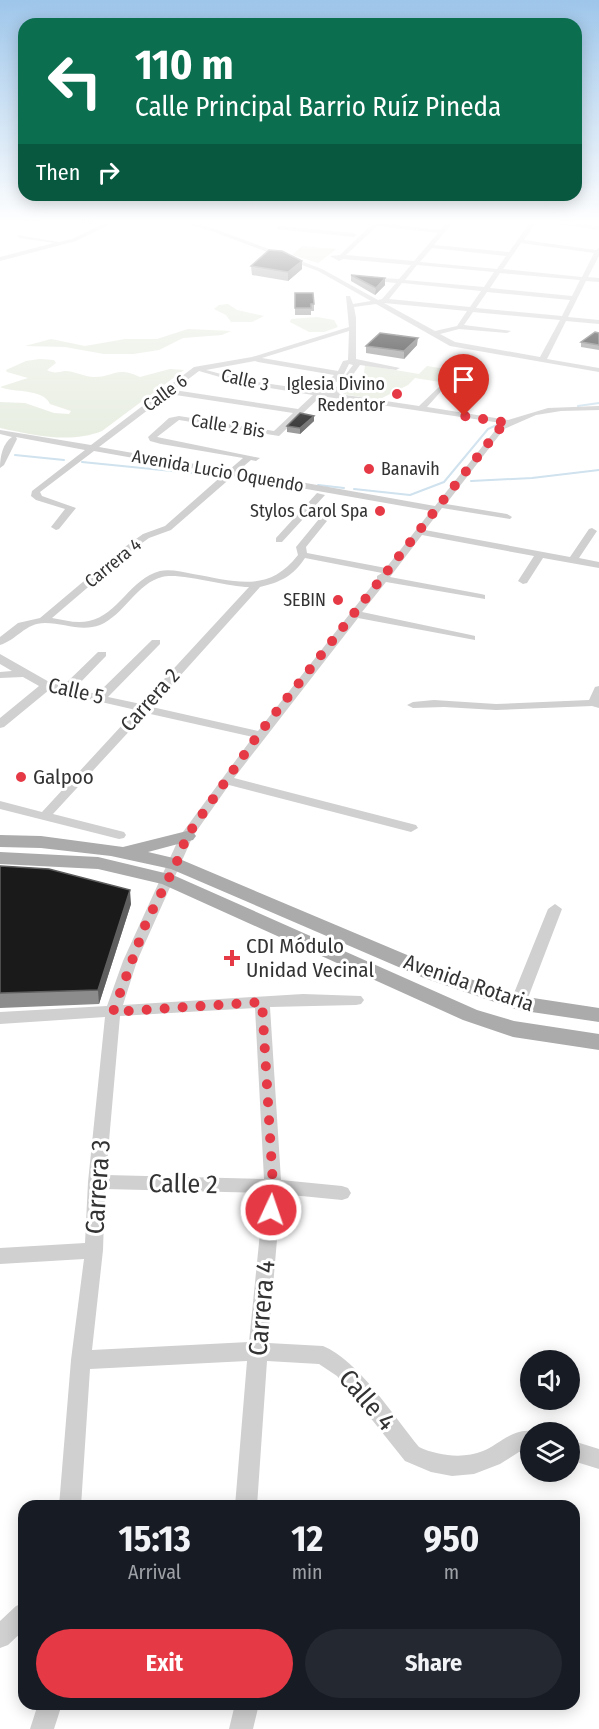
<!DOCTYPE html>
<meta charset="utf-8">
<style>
body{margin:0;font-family:"Fira Sans Condensed",sans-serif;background:#242831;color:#f1f3f6;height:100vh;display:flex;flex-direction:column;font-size:22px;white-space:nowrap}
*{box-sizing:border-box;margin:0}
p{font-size:20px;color:#9ea1a6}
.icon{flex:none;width:33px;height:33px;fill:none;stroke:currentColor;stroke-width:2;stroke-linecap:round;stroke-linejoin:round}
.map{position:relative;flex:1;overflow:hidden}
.details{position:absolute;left:18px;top:1500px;width:562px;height:210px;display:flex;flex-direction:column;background:#171b24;border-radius:18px;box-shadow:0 3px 15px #0003}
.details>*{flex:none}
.banner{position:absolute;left:18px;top:18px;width:564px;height:183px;border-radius:18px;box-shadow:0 3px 15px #0003;background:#0b6e4f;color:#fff;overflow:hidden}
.buttons{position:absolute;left:520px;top:1350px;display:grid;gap:12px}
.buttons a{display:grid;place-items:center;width:60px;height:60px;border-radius:50%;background:#171b24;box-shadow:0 3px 15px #0003;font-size:30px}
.pin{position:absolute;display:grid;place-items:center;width:51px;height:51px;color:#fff;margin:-62px -26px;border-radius:50% 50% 50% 0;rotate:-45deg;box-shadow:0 0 6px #0007}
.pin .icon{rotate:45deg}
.me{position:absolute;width:66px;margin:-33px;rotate:3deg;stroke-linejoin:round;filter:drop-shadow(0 0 4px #0008)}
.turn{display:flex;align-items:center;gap:21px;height:126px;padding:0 18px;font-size:27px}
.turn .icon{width:78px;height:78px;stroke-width:2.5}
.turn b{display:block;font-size:42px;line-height:51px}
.then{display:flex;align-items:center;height:57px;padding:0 18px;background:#0003;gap:12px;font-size:22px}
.eta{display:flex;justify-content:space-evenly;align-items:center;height:102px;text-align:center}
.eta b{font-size:36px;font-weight:700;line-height:42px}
.cta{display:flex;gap:12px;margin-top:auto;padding:12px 18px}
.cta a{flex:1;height:69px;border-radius:36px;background:#e63946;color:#fff;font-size:24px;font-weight:700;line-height:69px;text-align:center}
.cta a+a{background:#242831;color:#f1f3f6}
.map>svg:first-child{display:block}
.green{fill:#e6ecdf}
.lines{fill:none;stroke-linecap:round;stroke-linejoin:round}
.stream{stroke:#cfe2ee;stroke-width:2}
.minor{fill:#d0d0d0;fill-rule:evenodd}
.major{fill:#ababab;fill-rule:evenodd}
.wall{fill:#8c8c8c}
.shaded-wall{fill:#5f5f5f}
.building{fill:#1a1a1a;stroke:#5f5f5f;stroke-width:1.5}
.route{stroke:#e63946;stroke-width:10;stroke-dasharray:0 18}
.poi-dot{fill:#e63946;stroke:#fff;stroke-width:2}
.labels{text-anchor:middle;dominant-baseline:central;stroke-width:6;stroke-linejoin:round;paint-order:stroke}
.far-street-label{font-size:18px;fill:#333;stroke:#fff}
.far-poi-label{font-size:18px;fill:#333;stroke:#fff;text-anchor:end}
.street-label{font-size:21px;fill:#333;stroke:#fff}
.poi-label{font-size:21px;fill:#333;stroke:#fff;text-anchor:start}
.near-street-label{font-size:26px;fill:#333;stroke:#fff}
</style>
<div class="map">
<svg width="599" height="1729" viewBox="0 0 599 1729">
<rect width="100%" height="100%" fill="#fff"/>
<path class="green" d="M302 246 337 249 318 263 292 255Z
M228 304 237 310 264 316 252 322H231L226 315 214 309 219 305Z
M317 317 334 320 338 327 324 332H309L290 322 291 319Z
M188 329 231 331 222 335 183 338 159 350 133 354H104L65 347 25 346 51 339 85 346 125 339H157Z
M40 359 54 360 56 363 47 370C54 374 58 372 65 371 75 371 84 377 94 377 116 377 115 366 140 377L170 369 184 370 102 431C70 444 33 435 0 428V402L25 403 54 413 69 414 71 411 50 404C43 388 14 393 0 387L28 378 7 372 6 370 26 361Z
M365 365 419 374 427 366 452 370 440 382 415 378 408 385 378 400 343 394 364 374Z"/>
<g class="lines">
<path class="stream" d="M578 406 599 403
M15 455 64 460
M82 462 192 473
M471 481 532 478 599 470
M318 485 344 488
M354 489 410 495 444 482 488 429 501 423"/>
<path class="minor" d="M109 221H117L76 241 0 261V257L54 243 19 238 17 235 59 242 72 239Z
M176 221H187L215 229 322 269 378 300 382 299 396 283 367 280 365 277 399 279 411 265 343 259 339 261 330 256 340 255 371 225 364 224 366 221H382L380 223 440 230 448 221H454L434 245 509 252 531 221H537L524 240 596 250 599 248V256L588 277 599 278V282L586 281 568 317 599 320V324L566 321 547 359 599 368V372L450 346 376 304 354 307 356 318V359L400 368 396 370 360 365 339 394 419 406 440 386 444 388 427 407 508 420 548 408 599 406V410L561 411 536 415 504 429 446 504 507 514 512 517 510 519 442 508 425 530 570 557 589 529 592 528 597 531 579 558 599 562V568L543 558 527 583 523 584 518 581 534 556 422 535 390 577 481 594 485 595V599L386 582 362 612 471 635 475 636V640L358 618 234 778 416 825 418 828 411 832 229 785 193 836 137 961 123 1005 303 994 361 996 364 1000 361 1004 356 1005 270 1007 281 1180 342 1186 348 1188 351 1193 348 1198 342 1200 281 1194 268 1343 323 1346C357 1359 395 1418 419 1447 438 1456 464 1459 483 1451 500 1444 515 1426 535 1432H531V1451L519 1452 500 1464 474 1474 452 1476 431 1472 405 1461 337 1376 319 1364 267 1361 257 1506H235L247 1361 90 1369 81 1506H59L71 1360 84 1259 0 1264V1248L85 1243 88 1182 105 1017 0 1024V1012L107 1006 123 961 180 836 253 737 146 713 53 814 124 832 126 835 124 838 119 839 0 809V801L42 812 136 710 49 690 4 727 0 728V718L39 686 23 677 0 678V672L12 671 0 664V654L51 683 63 686 98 652H106V656L74 689 97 694 152 640H160V644L108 697 141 704 249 587C227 587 179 572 162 577 137 583 124 615 100 625 81 632 64 623 45 623 25 623 17 640 0 645V637L18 623 40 618 122 549 143 534 165 526 224 474 94 451 40 492 42 496 76 508 59 529 56 530 51 527 65 509 36 500 31 496 32 491 85 450 16 437 17 439 4 465 0 468C0 456 3 443 12 437L0 434V430L91 445 194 367 252 357 349 327 346 296H350L353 304 371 301 318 271 211 231ZM377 226 438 233 414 261 346 255ZM521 243 594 253 582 277 503 269ZM432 248 506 256 497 269 420 262ZM417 265 494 272 484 287 405 280ZM500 273 580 280 572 296 490 288ZM402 283 481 291 470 307 389 299ZM487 292 570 300 562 316 476 308ZM384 303 467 311 457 326 435 331ZM473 312 560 320 540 357 455 342 440 334 459 329 507 333 511 331 464 325ZM349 331 348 360 343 361 338 371 262 358ZM255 361 258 362 334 375 318 391 244 380 206 370ZM349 364 353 365 332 393 325 392 343 376ZM199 371 244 384 313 395 298 409 174 390ZM169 394 293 413 274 431 179 416 169 418 148 437 150 441 161 444 243 458 229 470 99 447ZM321 396 334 398 501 423 435 506 238 471 251 460 256 461 260 458 157 437 179 420 279 436ZM233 476 431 511 386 568 307 553 306 547 327 521 322 518 319 519 296 547 298 555C268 594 235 581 193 574 183 572 170 569 160 571 131 578 118 615 89 621 77 624 64 620 52 618L128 553 149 538 171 530ZM305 558 382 573 377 576V579L258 731 152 707 260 587C281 582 293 576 305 558ZM255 1008 264 1179 106 1175 120 1016ZM105 1189 264 1193 249 1342 92 1350 103 1250Z
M548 221 599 226V230L551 223Z
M278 226 354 233 357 235 354 237 276 229Z
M317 493 325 495 282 542H276V538Z
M599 686V708L592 706 496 710 444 707 413 708 407 705 413 702 434 700 496 704 589 700 595 687Z
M555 904 562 909 526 1003 523 1007H513L510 1003 548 909Z
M570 1440 599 1449V1469L570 1460Z
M24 1603V1630L8 1645 0 1648V1621L16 1606Z
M38 1704H62L54 1729H30Z
M235 1704H259L253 1729H229Z"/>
<path class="major" d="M187 831 193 832 196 836 193 840 148 852 182 860 438 968 520 996 599 1008V1022L518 1010 424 978 171 869 111 856 41 848 0 847V835L41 836 123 847Z
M0 852 98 857 173 875 477 1010 514 1021 599 1034V1050L513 1037 463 1020 162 884 98 869 0 864Z"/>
</g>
<path class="wall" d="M69 221H96L91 224Z
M302 261V269L288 281 252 275 251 266Z
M351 275 385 285 375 295 351 281Z
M295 293 314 304V311H311V315H295Z
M599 333V350L581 347V342Z
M417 345 404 359 366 353V346Z
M314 416V421L300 434 287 432V426Z
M0 866 131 904 99 1004 0 1008Z"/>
<path class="shaded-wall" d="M302 261V269L288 281V272Z
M385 278V285L375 295 376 288Z
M418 338 417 345 404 359V351Z
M314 416V421L300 434V428Z
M130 890 131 904 99 1004 98 990Z"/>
<path class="building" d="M269 250 282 251 302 261 288 272 251 266Z
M351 275 385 278 376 288Z
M295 293H313L314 304H311V308H295Z
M595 332 599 333V345L581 342Z
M380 333 418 338 404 351 366 346Z
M300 413 314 416 300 428 287 426Z
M0 866 49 869 130 890 98 990 0 993Z"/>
<linearGradient id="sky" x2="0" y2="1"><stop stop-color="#9ec6ea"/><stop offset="0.48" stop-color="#fff"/><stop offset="1" stop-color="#fff" stop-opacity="0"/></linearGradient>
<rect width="599" height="463" fill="url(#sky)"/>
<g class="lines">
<path class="route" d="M271 1210 273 1186 262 1002 113 1012 146 923 176 864 187 836 258 735 501 427 508 423 464 416"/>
</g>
<g class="poi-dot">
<circle cx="397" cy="394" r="6"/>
<circle cx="369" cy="469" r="6"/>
<circle cx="380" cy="511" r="6"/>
<circle cx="338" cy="600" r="6"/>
<circle cx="21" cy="777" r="6"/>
<path d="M229 949h6v6h6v6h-6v6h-6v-6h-6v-6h6z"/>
</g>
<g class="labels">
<g class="far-street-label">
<text transform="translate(245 380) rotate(12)">Calle 3</text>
<text transform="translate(165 393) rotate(-36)">Calle 6</text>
<text transform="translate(228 426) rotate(9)">Calle 2 Bis</text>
<text transform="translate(218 471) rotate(10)">Avenida Lucio Oquendo</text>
<text transform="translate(113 563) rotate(-39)">Carrera 4</text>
</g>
<g class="far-poi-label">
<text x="385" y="384">Iglesia Divino<tspan x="385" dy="21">Redentor</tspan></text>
<text x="381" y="469" text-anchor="start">Banavih</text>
<text x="368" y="511">Stylos Carol Spa</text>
<text x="326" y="600">SEBIN</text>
</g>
<g class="street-label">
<text transform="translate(76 691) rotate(13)">Calle 5</text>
<text transform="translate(150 700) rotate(-48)">Carrera 2</text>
<text transform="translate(469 983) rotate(19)">Avenida Rotaria</text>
</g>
<g class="poi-label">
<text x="33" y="777">Galpoo</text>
<text x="246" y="946">CDI Módulo<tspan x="246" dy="24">Unidad Vecinal</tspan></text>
</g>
<g class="near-street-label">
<text transform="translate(183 1184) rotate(1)">Calle 2</text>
<text transform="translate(98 1187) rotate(-86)">Carrera 3</text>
<text transform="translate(262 1308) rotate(-85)">Carrera 4</text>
<text transform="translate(367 1400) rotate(49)">Calle 4</text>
</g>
</g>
</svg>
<div class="buttons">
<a><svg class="icon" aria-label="sound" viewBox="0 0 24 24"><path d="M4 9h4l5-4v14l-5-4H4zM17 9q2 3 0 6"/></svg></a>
<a><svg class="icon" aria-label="layers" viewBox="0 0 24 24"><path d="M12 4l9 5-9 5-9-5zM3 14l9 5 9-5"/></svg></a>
</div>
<div class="pin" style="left:464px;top:416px;background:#d93025"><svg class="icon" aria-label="arrive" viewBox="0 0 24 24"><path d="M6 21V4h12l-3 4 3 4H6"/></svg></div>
<svg class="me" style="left:271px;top:1210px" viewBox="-20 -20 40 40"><circle r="17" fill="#e63946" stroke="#fff" stroke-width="3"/><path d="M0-11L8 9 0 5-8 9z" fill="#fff"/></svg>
<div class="banner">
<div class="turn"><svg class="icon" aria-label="left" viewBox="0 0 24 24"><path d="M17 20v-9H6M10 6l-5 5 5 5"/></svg><div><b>110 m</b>Calle Principal Barrio Ruíz Pineda</div></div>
<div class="then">Then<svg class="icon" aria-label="right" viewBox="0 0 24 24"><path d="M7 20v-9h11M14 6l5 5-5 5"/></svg></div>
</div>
<section class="details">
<div class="eta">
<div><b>15:13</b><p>Arrival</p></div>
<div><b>12</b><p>min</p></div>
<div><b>950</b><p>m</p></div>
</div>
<div class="cta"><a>Exit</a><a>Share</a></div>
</section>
</div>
